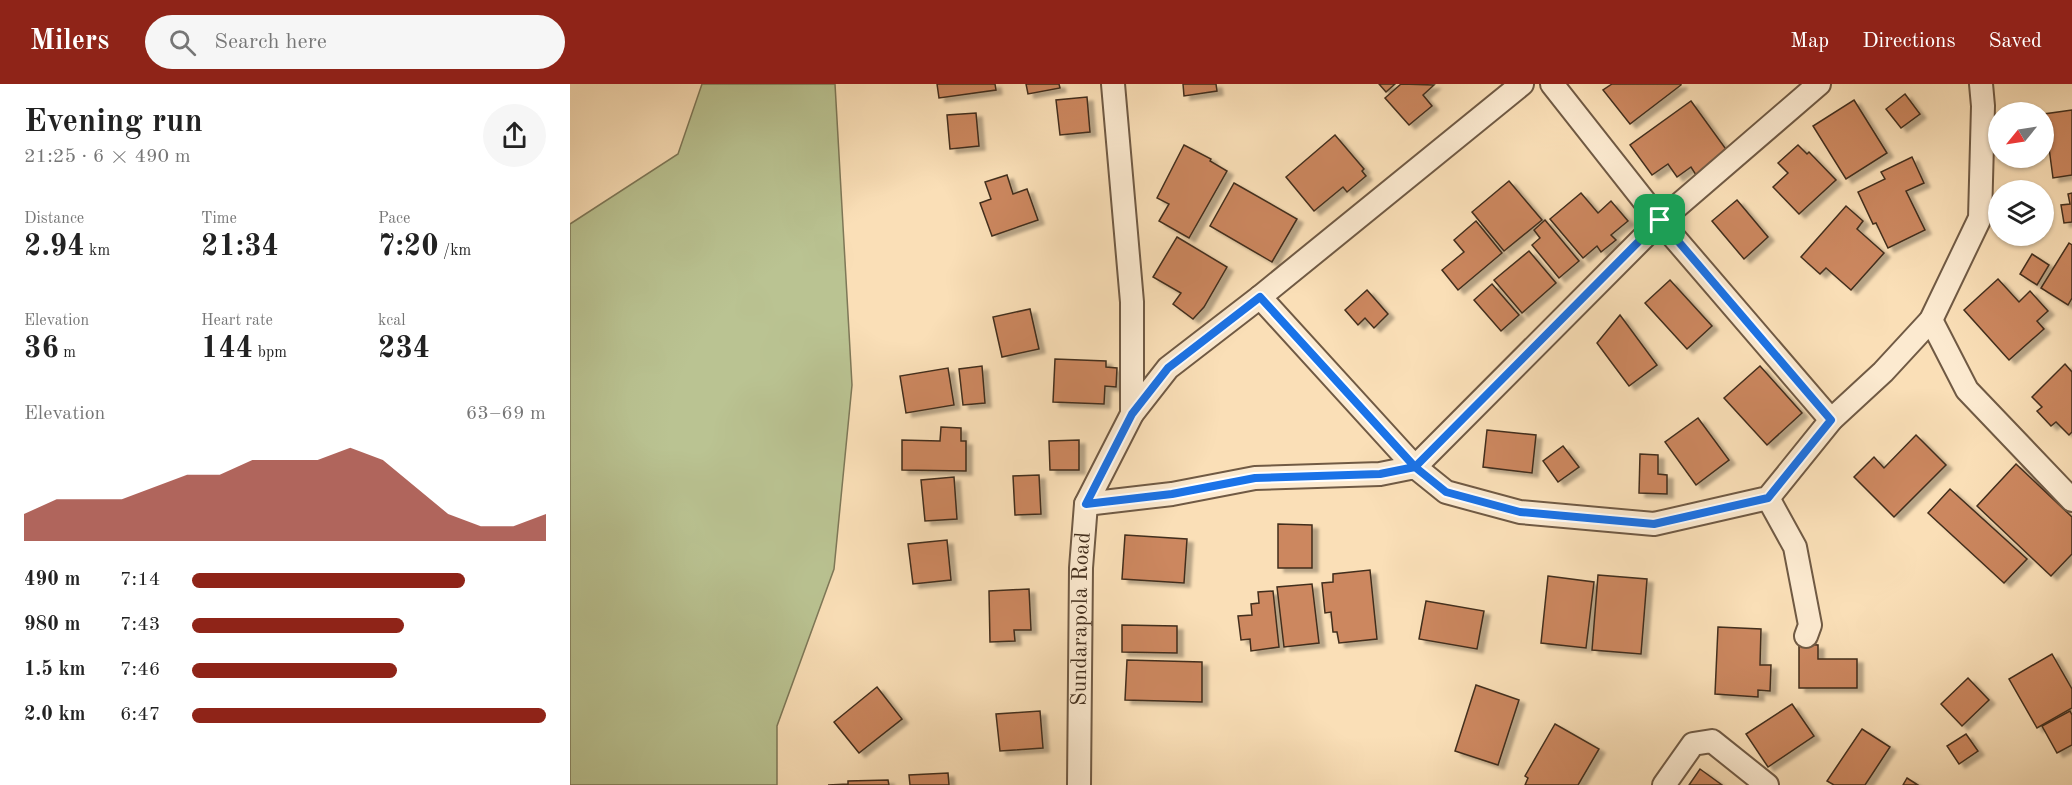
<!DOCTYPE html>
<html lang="en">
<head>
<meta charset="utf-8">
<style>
  :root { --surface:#fff; --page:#f6f6f6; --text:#222; --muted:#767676; --accent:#8f2418 }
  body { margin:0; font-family:"Old Standard TT",serif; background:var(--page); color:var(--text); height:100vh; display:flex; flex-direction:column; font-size:22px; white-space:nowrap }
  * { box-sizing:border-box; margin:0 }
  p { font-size:20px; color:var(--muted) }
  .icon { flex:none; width:33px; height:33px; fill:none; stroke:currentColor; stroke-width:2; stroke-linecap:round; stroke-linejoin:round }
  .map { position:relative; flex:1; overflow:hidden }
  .drawer { display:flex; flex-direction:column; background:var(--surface); width:570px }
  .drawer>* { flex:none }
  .needle { width:39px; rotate:240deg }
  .buttons { position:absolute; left:1418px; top:18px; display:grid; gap:12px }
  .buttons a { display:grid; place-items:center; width:66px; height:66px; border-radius:50%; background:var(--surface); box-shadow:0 2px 4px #0004; font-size:30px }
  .pin { position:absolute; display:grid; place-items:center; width:51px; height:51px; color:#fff; margin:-26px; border-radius:12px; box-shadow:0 3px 9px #0006 }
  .round { display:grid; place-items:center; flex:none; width:63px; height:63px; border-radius:32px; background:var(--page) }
  .overview { display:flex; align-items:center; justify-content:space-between; height:102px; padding:0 24px }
  h1 { font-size:33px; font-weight:800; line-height:45px }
  .metrics { display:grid; grid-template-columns:repeat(3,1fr); gap:9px; height:102px; padding:6px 24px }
  .metrics div { display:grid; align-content:center }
  .metrics b { font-size:30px; font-weight:800 }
  .metrics small { font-size:16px; font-weight:400 }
  .metrics p { font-size:16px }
  .chart { height:168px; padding:12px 24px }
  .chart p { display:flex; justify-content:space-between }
  .chart svg { width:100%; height:108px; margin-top:6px; fill:var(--accent); opacity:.7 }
  ul { padding:0 24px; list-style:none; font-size:20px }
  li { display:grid; grid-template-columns:96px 72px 1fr; align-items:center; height:45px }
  li i { height:15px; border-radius:8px; background:var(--accent) }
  header { display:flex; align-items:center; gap:36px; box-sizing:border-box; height:84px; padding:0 30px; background:var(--accent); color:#fff }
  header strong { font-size:28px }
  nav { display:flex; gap:33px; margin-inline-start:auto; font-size:21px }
  .search { width:420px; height:54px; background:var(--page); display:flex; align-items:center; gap:15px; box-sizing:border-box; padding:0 21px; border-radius:33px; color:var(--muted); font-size:22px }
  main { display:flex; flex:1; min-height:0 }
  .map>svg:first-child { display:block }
  .green { fill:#bac392; stroke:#7e7858; stroke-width:1.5 }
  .building { fill:#cc875f; stroke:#422e1d; stroke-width:1.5; filter:url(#shadow) }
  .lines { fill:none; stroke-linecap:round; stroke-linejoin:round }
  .street-casing { stroke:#705a44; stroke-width:26 }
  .street { stroke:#fcead0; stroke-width:22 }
  .route-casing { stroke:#fff; stroke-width:12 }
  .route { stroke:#1a73e8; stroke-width:8 }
  .labels { text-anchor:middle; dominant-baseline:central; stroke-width:4.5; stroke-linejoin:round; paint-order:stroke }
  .street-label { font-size:22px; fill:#422e1d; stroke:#fcead0 }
</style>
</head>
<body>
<header>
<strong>Milers</strong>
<div class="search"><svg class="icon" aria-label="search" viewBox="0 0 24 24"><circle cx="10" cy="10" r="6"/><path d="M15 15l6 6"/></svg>Search here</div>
<nav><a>Map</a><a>Directions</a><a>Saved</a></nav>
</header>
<main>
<section class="drawer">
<div class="overview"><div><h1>Evening run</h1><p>21:25 · 6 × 490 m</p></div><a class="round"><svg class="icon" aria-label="share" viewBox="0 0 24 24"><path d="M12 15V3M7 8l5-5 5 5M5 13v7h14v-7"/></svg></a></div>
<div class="metrics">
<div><p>Distance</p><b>2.94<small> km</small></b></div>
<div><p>Time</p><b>21:34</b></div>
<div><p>Pace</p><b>7:20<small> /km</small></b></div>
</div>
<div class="metrics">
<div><p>Elevation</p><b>36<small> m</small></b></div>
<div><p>Heart rate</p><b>144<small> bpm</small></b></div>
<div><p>kcal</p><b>234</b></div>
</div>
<div class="chart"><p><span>Elevation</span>63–69 m</p>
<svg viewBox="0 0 160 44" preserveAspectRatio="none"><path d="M0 44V33L10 27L20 27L30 27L40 22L50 17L60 17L70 11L80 11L90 11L100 6L110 11L120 22L130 33L140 38L150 38L160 33V44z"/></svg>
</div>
<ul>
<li><b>490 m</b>7:14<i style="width:77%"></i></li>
<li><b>980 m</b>7:43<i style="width:60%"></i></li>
<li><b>1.5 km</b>7:46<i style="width:58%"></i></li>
<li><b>2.0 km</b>6:47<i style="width:100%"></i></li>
</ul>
</section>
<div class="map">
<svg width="1502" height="701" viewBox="0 0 1502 701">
  <defs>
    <filter id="shadow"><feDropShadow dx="6" dy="4" stdDeviation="1.5" flood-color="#0004"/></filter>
  </defs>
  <rect width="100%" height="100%" fill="#fadfb7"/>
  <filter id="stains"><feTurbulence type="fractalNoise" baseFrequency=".00333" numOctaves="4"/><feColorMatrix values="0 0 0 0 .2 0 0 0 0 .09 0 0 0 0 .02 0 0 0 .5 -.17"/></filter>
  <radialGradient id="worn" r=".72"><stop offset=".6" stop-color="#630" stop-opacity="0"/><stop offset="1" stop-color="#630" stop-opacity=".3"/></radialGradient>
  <polygon class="green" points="132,0 265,0 282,301 264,485 207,642 207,701 0,701 0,140 108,70"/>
  <g class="building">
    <polygon points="367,0 425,0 426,6 369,14"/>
    <polygon points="456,0 489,0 490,4 458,10"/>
    <polygon points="613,0 646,0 647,7 614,12"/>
    <polygon points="809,0 825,0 816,8"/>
    <polygon points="831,0 864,1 853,11 862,22 839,41 815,14"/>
    <polygon points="1042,0 1111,0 1111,1 1060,40 1033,6"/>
    <polygon points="1335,10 1350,30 1331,44 1316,25"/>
    <polygon points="517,13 520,48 490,51 486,16"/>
    <polygon points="1284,16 1317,69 1276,95 1243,42"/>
    <polygon points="1121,17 1158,68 1126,91 1121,83 1107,93 1098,80 1082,91 1060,61"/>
    <polygon points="1502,26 1502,91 1483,94 1479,64 1473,65 1473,37 1475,37 1474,30"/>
    <polygon points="406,29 409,62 380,65 377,31"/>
    <polygon points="765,51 794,85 792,87 796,92 777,108 773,103 744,127 716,93"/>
    <polygon points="614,61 641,75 640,77 657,87 619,154 589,137 599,120 587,114"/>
    <polygon points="1228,61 1237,70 1239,68 1266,96 1229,130 1203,103 1218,89 1208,79"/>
    <polygon points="1342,73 1354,99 1336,107 1355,146 1318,164 1306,139 1303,140 1288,108 1315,95 1311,88"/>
    <polygon points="437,91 443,110 457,105 468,136 422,152 410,119 421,115 415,98"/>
    <polygon points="939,97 972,136 934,167 902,128"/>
    <polygon points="664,99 727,135 702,178 640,142"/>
    <polygon points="1011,109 1028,129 1041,117 1058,137 1041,151 1046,156 1031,168 1027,162 1013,174 980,135"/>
    <polygon points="1502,109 1502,138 1494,139 1491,121 1500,120 1498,110"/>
    <polygon points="1167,116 1198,153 1174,175 1142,137"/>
    <polygon points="1276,122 1293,137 1287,145 1314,169 1281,206 1256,184 1250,190 1231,173"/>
    <polygon points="975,136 1009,177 989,194 962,161 970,154 964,146"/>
    <polygon points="906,137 932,169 888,206 872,186 894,168 884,156"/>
    <polygon points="607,153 657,183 634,223 623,235 603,220 611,209 583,193"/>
    <polygon points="1499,159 1502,161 1502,214 1498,221 1471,204"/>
    <polygon points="959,167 986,199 952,229 924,196"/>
    <polygon points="1462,170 1479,181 1467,201 1450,190"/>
    <polygon points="1428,195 1449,218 1460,207 1478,227 1467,237 1474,245 1439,276 1394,226"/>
    <polygon points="1100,196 1142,242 1117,265 1075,219"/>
    <polygon points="922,200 949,231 931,247 904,216"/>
    <polygon points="797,206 818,230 804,244 795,234 788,241 775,226"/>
    <polygon points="460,225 469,265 432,273 423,233"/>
    <polygon points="1050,231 1087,281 1059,302 1027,259"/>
    <polygon points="485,275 536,277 536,283 547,284 546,303 535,302 534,320 483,318"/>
    <polygon points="1495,280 1502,288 1502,348 1499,351 1486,338 1481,342 1467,327 1472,323 1462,313"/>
    <polygon points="412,282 415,319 393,321 389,285"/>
    <polygon points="1190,282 1232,329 1197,361 1154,314"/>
    <polygon points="378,284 384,321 336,329 330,292"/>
    <polygon points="1128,334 1159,376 1126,401 1095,358"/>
    <polygon points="371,343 391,344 391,357 396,357 396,387 332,386 332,356 370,357"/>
    <polygon points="917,346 966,351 962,389 913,383"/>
    <polygon points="1346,351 1376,381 1324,433 1284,393 1304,373 1314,384"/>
    <polygon points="509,356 509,386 480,386 479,357"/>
    <polygon points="993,362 1009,383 988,398 973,377"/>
    <polygon points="1070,370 1088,371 1088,390 1097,391 1097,410 1069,409"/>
    <polygon points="1446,380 1502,433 1502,470 1481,492 1407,422"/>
    <polygon points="469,391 471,430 445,431 443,392"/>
    <polygon points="384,393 387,435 355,437 351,396"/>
    <polygon points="1380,405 1457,475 1434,499 1358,429"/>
    <polygon points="708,440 742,441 742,484 708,484"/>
    <polygon points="555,451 617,455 614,499 552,495"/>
    <polygon points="377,456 381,496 343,500 338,460"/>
    <polygon points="800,486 807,555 769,559 767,548 763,548 761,528 755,529 752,499 763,498 763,490"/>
    <polygon points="1028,491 1077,495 1071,570 1022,566"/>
    <polygon points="978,492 1024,498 1016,564 971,559"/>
    <polygon points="742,500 749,559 714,563 707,503"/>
    <polygon points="459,505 461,546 444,546 445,557 420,558 419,507"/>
    <polygon points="703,507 709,563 681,567 680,555 671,556 668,532 682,531 681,520 689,519 688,508"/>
    <polygon points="856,517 914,527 907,565 849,555"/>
    <polygon points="552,541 607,542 607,569 552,568"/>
    <polygon points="1148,543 1191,545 1190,581 1201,581 1200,607 1188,606 1188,613 1145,610"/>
    <polygon points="1229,560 1248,561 1248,575 1287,575 1287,604 1229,604"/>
    <polygon points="1482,570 1502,605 1502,624 1467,644 1439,595"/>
    <polygon points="557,576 632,578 632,618 555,616"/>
    <polygon points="1398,594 1419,616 1392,642 1371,620"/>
    <polygon points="906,601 949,616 928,681 885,667"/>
    <polygon points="307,603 332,635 289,669 264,638"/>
    <polygon points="1222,620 1244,652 1198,683 1176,650"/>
    <polygon points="470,627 473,664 430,667 426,630"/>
    <polygon points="1500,627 1502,631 1502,661 1487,669 1472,642"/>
    <polygon points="985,640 1029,665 1008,701 955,701 958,694 955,692"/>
    <polygon points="1292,645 1320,663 1295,701 1264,701 1257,697"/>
    <polygon points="1396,650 1408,667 1389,680 1377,662"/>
    <polygon points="1130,685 1152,701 1119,701"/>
    <polygon points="378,689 379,701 340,701 339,691"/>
    <polygon points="1337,694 1348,701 1333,701"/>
    <polygon points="318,696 319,701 258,701 278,700 278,697"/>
  </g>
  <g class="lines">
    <g class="street-casing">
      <g id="street">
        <polyline points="543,0 562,218 562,330"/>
        <polyline points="982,0 1090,137 1261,336"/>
        <polyline points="690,213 845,383 1090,137 1249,0"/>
        <polyline points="1361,236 1397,306 1502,416"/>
        <polyline points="1198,414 1225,463 1240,541 1236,552"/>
        <polyline points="516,420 602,410 685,394 810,390 845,383 876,408 950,428 1084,440 1198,414 1261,336 1313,288 1361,236 1410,134 1413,22 1411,0"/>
        <path id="s1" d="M509,701L511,484L516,420L562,330L598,284L690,213L952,0"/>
        <polyline points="1094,701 1123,660 1142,657 1197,701"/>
      </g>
    </g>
    <use href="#street" class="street"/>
  </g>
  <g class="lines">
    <g class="route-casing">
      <polyline id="route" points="1090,136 845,383 690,213 598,284 562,330 516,420 602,410 685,394 810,390 845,383 876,408 950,428 1084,440 1198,414 1261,336 1090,136"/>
    </g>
    <use href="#route" class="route"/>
  </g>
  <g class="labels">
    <g class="street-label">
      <text stroke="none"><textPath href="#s1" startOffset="166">Sundarapola Road</textPath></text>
    </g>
  </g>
  <rect width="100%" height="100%" filter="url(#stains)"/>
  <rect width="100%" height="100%" fill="url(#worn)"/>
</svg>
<div class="buttons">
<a><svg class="needle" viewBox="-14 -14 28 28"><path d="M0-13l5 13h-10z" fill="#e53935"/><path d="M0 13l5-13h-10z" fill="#767676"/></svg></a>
<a><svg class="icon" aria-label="layers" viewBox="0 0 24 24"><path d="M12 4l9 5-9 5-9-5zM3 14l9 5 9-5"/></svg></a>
</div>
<div class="pin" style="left:1090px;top:136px;background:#1e9e55"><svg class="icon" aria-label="arrive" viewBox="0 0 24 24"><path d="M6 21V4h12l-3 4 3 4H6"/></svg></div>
</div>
</main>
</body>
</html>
